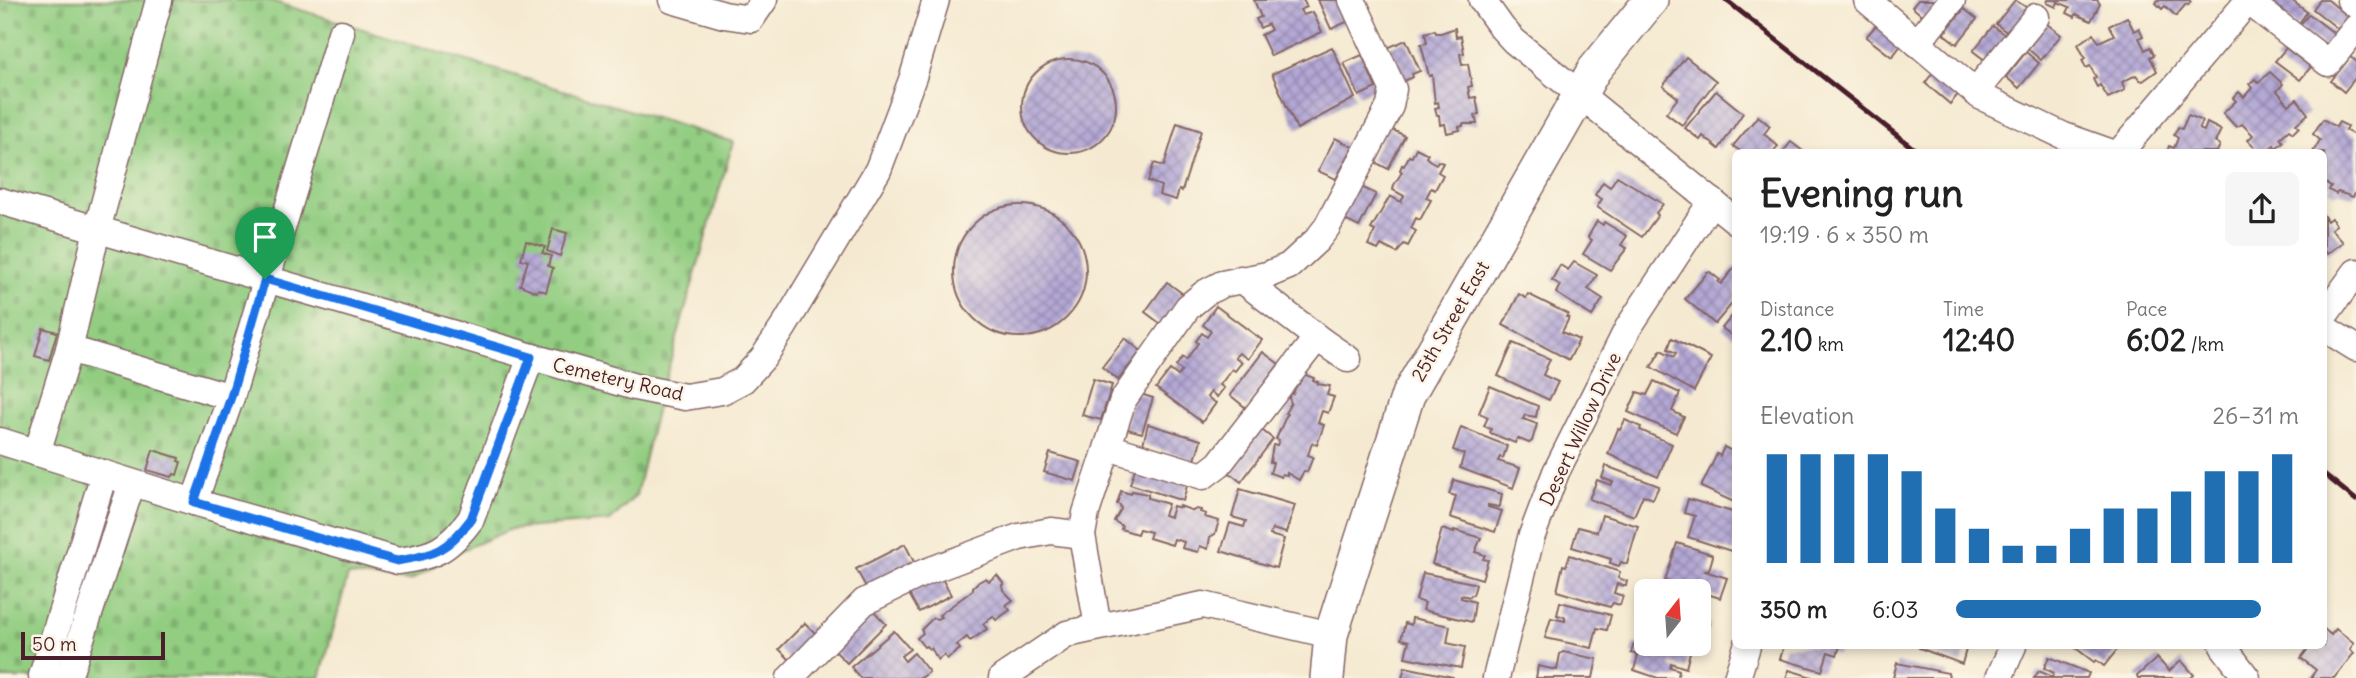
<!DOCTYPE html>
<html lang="en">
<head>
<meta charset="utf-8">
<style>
  :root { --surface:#fff; --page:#f6f6f6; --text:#222; --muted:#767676; --accent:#1f6fb2 }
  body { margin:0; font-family:Delius,sans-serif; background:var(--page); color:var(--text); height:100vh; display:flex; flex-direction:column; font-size:26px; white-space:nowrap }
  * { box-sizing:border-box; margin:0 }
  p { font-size:23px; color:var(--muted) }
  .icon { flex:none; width:38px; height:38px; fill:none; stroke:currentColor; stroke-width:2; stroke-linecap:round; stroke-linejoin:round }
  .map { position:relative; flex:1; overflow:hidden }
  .drawer { position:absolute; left:1732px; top:149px; width:595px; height:500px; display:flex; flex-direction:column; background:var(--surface); border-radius:10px; box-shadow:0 4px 10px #0003 }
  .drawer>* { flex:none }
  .needle { width:46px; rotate:17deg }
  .fabs { position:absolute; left:1634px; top:579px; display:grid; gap:14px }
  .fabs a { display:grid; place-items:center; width:77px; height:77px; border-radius:10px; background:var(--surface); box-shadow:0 4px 10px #0003; font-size:35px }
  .scale { position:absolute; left:21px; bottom:18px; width:144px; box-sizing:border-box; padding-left:7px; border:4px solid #4a1f2b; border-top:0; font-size:19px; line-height:24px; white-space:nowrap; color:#4a1f2b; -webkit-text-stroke:5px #fcf5e5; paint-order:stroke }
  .pin { position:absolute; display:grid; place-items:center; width:60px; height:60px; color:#fff; margin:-72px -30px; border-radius:50% 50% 50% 0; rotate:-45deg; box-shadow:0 0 7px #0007 }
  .pin .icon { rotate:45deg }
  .round { display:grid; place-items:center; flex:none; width:74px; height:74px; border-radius:10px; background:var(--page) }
  .summary { display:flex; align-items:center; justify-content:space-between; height:119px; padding:0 28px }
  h1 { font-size:38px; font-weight:700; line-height:52px }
  .stats { display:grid; grid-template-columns:repeat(3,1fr); gap:10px; height:119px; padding:7px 28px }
  .stats div { display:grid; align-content:center }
  .stats b { font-size:30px; font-weight:700 }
  .stats small { font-size:19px; font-weight:400 }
  .stats p { font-size:19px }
  .chart { height:196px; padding:14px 28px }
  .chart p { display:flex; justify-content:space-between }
  .chart svg { width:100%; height:126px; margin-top:7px; stroke:var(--accent); stroke-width:6 }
  ul { padding:0 28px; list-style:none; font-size:23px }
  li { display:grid; grid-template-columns:112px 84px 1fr; align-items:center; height:52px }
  li i { height:18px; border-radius:9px; background:var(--accent) }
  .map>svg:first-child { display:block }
  .cemetery { fill:url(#cemetery-stones); stroke:#6e7656; stroke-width:2 }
  .building { fill:url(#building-cross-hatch) }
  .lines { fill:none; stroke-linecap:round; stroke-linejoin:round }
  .minor-casing { stroke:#866665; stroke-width:29 }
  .major-casing { stroke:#866665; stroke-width:36 }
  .minor { stroke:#fff; stroke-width:26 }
  .major { stroke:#fff; stroke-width:33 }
  .rail { stroke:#4a1f2b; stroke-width:5 }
  .route-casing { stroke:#fff; stroke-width:14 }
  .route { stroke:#1a73e8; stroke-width:9 }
  .labels { text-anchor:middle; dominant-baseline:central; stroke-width:5; stroke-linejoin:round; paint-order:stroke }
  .street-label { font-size:19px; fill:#4a1f2b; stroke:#fcf5e5 }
</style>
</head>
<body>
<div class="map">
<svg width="2356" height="678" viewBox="0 0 2356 678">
  <defs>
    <pattern id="cemetery-stones" width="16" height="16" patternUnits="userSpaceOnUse" patternTransform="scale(1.75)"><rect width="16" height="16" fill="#92cd81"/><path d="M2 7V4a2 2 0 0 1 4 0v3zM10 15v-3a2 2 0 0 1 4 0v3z" fill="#7fb070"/></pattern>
    <pattern id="building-cross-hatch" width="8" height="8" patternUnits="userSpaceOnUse" patternTransform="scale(1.75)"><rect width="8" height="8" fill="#b3a8d5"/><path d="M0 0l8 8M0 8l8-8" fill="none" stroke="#9488ad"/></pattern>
  </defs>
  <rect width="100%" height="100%" fill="#fcf5e5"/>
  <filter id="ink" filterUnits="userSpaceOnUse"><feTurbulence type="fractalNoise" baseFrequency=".0143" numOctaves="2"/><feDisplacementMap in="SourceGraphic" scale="14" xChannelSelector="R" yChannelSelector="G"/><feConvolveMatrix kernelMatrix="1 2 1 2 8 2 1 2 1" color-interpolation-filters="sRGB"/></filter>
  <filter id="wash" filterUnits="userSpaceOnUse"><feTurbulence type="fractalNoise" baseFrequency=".00686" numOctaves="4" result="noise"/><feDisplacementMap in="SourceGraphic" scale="28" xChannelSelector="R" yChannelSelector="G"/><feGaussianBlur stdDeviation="1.57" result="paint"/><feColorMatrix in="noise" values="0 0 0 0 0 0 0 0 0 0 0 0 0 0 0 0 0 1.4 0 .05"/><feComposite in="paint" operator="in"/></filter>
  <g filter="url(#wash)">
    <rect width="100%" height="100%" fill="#f5ead1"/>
    <polygon class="cemetery" points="0,0 268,0 733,142 655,415 636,495 610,521 511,529 455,553 410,581 348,575 320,678 0,678"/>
    <g id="blocks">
      <g class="building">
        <polygon points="1254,0 1303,0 1307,7 1300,10 1303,15 1313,12 1322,32 1271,56 1261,35 1271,30 1268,24 1260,28 1256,19 1261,17"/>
        <polygon points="1318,0 1339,0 1349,21 1331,29"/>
        <polygon points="1918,0 1939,0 1925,18 1912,7"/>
        <polygon points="2015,0 2029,9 2009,34 1996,24"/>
        <polygon points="2048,0 2097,0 2100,4 2091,21 2076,14 2075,17 2067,13 2070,7 2058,2 2056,7 2047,3"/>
        <polygon points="2158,0 2189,0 2191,2 2188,5 2186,4 2176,16 2165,6 2162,9 2156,3"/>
        <polygon points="2276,0 2291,0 2307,12 2297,26 2271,6"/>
        <polygon points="2320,0 2328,0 2349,17 2338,29 2313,9"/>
        <polygon points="1964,9 1977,19 1957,44 1944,34"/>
        <polygon points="2309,14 2335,34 2324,47 2298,27"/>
        <polygon points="2127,17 2134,31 2139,28 2143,36 2139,38 2145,50 2150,47 2154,55 2150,57 2157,71 2143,81 2140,80 2136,75 2122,82 2125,90 2108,98 2100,85 2097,87 2093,79 2096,77 2090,66 2086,68 2082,60 2085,58 2078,44 2093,34 2099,42 2114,35 2109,26"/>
        <polygon points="1877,24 1902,44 1892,57 1866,37"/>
        <polygon points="2047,24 2061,35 2041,60 2028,49"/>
        <polygon points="1993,26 2006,36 1986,61 1973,51"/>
        <polygon points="1455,28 1456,37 1461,36 1464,53 1460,54 1462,65 1468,64 1472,86 1468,87 1470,98 1476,97 1479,114 1475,115 1477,124 1463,124 1463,126 1459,127 1460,130 1447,133 1445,124 1440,125 1439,115 1437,115 1435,108 1439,107 1438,102 1435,103 1432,75 1429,76 1421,44 1427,43 1425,33 1435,30 1436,33 1441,33"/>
        <polygon points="1406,40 1420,71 1412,74 1413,77 1402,82 1387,48"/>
        <polygon points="1332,47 1355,98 1297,129 1272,74"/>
        <polygon points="2286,48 2311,67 2300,80 2275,61"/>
        <polygon points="2026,52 2039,63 2019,88 2006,77"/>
        <polygon points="1362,55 1376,88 1359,96 1344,63"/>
        <polygon points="1686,57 1716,81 1682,125 1666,113 1678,98 1663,86"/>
        <polygon points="2350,57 2356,61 2356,77 2344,92 2331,81"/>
        <circle cx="1069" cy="106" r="47"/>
        <polygon points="1935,70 1961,91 1950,104 1925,83"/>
        <polygon points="2270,72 2283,84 2277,91 2289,105 2297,99 2308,114 2296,124 2299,127 2293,133 2289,130 2280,138 2283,142 2276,148 2274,145 2266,152 2259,152 2248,140 2253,135 2242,124 2236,127 2223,113 2236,101 2233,98 2239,92 2244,97 2252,88 2249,84 2255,79 2258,83"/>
        <polygon points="1716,91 1743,113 1719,149 1703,136 1700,140 1685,128"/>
        <polygon points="2188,115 2203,121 2199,129 2204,131 2207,123 2221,130 2215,142 2220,145 2217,152 2167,152 2169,146 2174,148 2178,138 2174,135 2178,127 2182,129"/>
        <polygon points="1758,116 1770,126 1764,134 1778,146 1773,152 1742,152 1733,146"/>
        <polygon points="2323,119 2336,127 2339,122 2347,126 2345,130 2356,136 2356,191 2353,197 2338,192 2336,194 2329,190 2331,186 2324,182 2324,152 2313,152 2320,140 2313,134"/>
        <polygon points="1177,123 1201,131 1182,191 1179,190 1176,200 1159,195 1161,186 1148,181 1154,163 1164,166"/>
        <polygon points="1387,127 1405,136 1388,169 1371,160"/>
        <polygon points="1335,138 1353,147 1336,179 1318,171"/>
        <polygon points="1791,142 1804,152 1783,152"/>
        <polygon points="1416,148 1428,154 1426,157 1429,160 1436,164 1438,161 1443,163 1438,172 1443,175 1435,190 1431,188 1426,198 1431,200 1420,220 1416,218 1411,228 1416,231 1408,246 1404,244 1397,253 1381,245 1378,250 1368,245 1375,231 1371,229 1390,196 1401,202 1404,196 1393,190 1394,185 1402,172 1400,170 1402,165 1404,166 1409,156 1412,157"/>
        <polygon points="1617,176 1663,204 1656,213 1658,215 1642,237 1597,207 1602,199 1595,195 1603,182 1610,187"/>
        <polygon points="1357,185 1376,194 1359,227 1341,218"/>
        <circle cx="1020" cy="271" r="66"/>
        <polygon points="2324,216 2327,221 2331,218 2336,225 2331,229 2343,242 2327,254 2324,251"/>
        <polygon points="1597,221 1603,225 1604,222 1627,236 1621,245 1627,248 1610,270 1583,254 1592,240 1588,237"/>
        <polygon points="553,229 567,233 560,256 547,251"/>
        <polygon points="526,241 545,247 542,253 551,256 548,266 553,268 546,292 538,289 537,292 520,285 528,261 521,259"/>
        <polygon points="1574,262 1597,275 1588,289 1603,299 1592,316 1556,293 1560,285 1552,280 1560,265 1568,270"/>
        <polygon points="1736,266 1736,299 1715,324 1685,299 1707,273 1710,272 1720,280 1718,282 1721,284"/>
        <polygon points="1167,282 1183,294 1161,324 1145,312"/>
        <polygon points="1519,294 1526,298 1528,294 1568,314 1566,317 1569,318 1562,332 1579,340 1569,360 1503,325"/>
        <polygon points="1216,306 1262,340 1248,359 1239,353 1235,357 1242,362 1235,371 1232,369 1220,385 1224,388 1217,397 1211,392 1207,397 1216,403 1202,422 1156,388 1170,370 1178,376 1182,371 1176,366 1183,357 1186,360 1198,343 1196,341 1202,333 1207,337 1211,331 1203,325"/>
        <polygon points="1736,311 1736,332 1733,336 1722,328"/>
        <polygon points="43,328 57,332 49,360 35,356"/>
        <polygon points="1125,338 1141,351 1118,380 1102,367"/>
        <polygon points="1672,338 1711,358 1694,391 1651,367 1661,350 1674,357 1676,353 1668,349"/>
        <polygon points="1513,343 1550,359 1543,375 1558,382 1549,400 1498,376"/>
        <polygon points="1263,352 1279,364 1246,408 1230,395"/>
        <polygon points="1303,374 1314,378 1313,380 1318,382 1317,384 1330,386 1327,395 1334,397 1328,413 1322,411 1318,423 1324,425 1317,445 1312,443 1308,455 1313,457 1307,472 1304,471 1299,480 1287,473 1287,475 1282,474 1281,477 1270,473 1273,463 1270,462 1273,445 1277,445 1279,440 1276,439 1287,414 1285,413 1291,403 1289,398 1291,393 1293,394 1297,383 1299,384"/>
        <polygon points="1093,379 1112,385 1101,420 1082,415"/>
        <polygon points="1654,381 1680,393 1672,411 1684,417 1676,433 1628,412 1637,392 1647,395"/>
        <polygon points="1490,386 1538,406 1536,417 1525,415 1523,419 1537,424 1532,441 1529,443 1517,438 1515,443 1490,433 1491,429 1484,426 1488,417 1479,413"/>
        <polygon points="1134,392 1153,398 1142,433 1124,428"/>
        <polygon points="1625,420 1641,427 1640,430 1672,444 1658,477 1608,454 1618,429 1620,430"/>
        <polygon points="1148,424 1201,440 1195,460 1143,444"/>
        <polygon points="1258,427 1273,439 1241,482 1225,469"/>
        <polygon points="1461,427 1507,446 1503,458 1500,457 1498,461 1520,468 1513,488 1460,468 1464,454 1453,450"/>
        <polygon points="1724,447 1736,453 1736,503 1701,487 1717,454 1720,456"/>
        <polygon points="153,450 179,458 178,461 181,462 177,475 174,474 172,477 147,470"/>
        <polygon points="1050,453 1081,462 1075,481 1044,472"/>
        <polygon points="1136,466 1188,482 1183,501 1130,484"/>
        <polygon points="1606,466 1659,486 1653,499 1643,495 1634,516 1589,499 1597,480 1611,485 1613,482 1602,478"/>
        <polygon points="1454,480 1502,494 1500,506 1498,507 1488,505 1488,507 1502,511 1495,532 1450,517 1456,496 1449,494"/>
        <polygon points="1240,489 1295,505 1286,533 1272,529 1270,535 1284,539 1276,568 1221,551 1230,523 1244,527 1246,521 1232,517"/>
        <polygon points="1121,491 1131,494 1132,491 1142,493 1148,494 1148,498 1168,504 1164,515 1170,517 1173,506 1180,508 1180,506 1193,511 1196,509 1201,510 1200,512 1206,514 1205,517 1219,521 1215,534 1210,537 1208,549 1200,546 1198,552 1182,548 1184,542 1174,539 1172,545 1149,538 1151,532 1139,529 1137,534 1121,529 1122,526 1114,521 1121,509 1120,505 1117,504"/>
        <polygon points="1688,499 1736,513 1734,552 1688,537 1695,516 1684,513"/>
        <polygon points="1602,515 1638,526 1627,564 1621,562 1619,566 1610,563 1611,559 1572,547 1578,527 1597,532"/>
        <polygon points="1442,529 1454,533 1454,530 1481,538 1475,552 1485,555 1483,559 1488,560 1482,579 1432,564"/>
        <polygon points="1677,543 1711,554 1713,556 1709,570 1705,571 1727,578 1720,598 1665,581"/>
        <polygon points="905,544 914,562 866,587 856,569"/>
        <polygon points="1570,555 1620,572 1618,578 1627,581 1626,586 1617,584 1614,593 1623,596 1620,605 1613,603 1610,607 1557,591 1563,565 1566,566"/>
        <polygon points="1423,573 1473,583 1476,585 1473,595 1471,595 1470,597 1461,595 1461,598 1475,602 1472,622 1423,610 1425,603 1416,600"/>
        <polygon points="940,575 951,595 919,612 908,592"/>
        <polygon points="997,575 1004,584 1002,585 1003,590 1013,600 1006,605 1010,610 996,620 993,616 983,624 987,629 970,641 967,637 957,645 960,649 947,659 944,655 938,660 931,648 929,649 926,646 924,647 917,638 923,633 921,630 933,618 937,619 941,617 939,615 973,590 973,587 977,583 986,578 989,581"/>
        <polygon points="1560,602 1611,615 1607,630 1597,628 1592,648 1545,638 1551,618 1565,621 1565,617 1557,615"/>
        <polygon points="872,609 886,624 847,663 833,649"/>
        <polygon points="1699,614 1706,616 1704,622 1710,624 1703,644 1699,643"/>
        <polygon points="1412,618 1450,626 1447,643 1465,647 1461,668 1405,657 1409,641 1401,639 1405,623 1411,625"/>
        <polygon points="805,623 819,637 793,663 779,649"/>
        <polygon points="2324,629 2331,635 2336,629 2354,643 2350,649 2354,653 2334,678 2310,678 2316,670 2301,658 2310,646 2324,646"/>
        <polygon points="894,631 910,649 901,656 905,661 914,653 929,672 921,678 860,678 851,667"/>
        <polygon points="1645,634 1647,635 1647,644 1677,644 1691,648 1686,668 1671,663 1670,667 1679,670 1678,678 1658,678 1634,670 1638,655 1631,653 1634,644 1641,646"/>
        <polygon points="1784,646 1840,646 1837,655 1828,652 1822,671 1780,659"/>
        <polygon points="1920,646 1967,646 1962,664 1919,648"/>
        <polygon points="2073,646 2120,646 2104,666 2096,660 2094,662"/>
        <polygon points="1563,652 1597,659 1593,678 1536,678 1538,666 1557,670 1560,654"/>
        <polygon points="2049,657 2089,673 2087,678 2034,678 2039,671 2052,677 2054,673 2044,668"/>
        <polygon points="2157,658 2169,671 2181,660 2194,675 2191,678 2138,678 2137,676"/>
        <polygon points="1897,663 1948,673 1949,678 1893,678"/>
        <polygon points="1405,667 1453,677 1453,678 1402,678"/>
        <polygon points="1789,670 1812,677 1812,678 1786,678"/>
      </g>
    </g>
  </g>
  <g filter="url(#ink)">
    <use href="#blocks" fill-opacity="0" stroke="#866665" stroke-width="2"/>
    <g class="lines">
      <g class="minor-casing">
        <g id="minor">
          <polyline points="672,0 724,15 751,19 764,0"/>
          <polyline points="1482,0 1502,28 1514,41 1736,221"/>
          <polyline points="1867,0 1980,96 2064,136 2109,152"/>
          <polyline points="2350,0 2356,5"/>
          <polyline points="2248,1 2328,63 2356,28"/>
          <polyline points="1917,43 1952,0"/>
          <polyline points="1975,92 2036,17"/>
          <polyline points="2120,152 2249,0"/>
          <polyline points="0,201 635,387 685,397 722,391 743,380 763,358 783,328 878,170 913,77 936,0"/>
          <polyline points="1241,279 1323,342"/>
          <polyline points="2324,316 2356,272"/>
          <polyline points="2324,328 2356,348"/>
          <polyline points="69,349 231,397"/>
          <path d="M0,441L194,502L398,561C435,556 448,550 471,519L531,357"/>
          <polyline points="1108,447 1203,476 1219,464 1312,344 1315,341 1323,342 1348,359"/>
          <polyline points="37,453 69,349 97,230 159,0"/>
          <polyline points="194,502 231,397 341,33"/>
          <polyline points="1098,627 1082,535 1086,513 1123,400 1188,307 1205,293 1222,284 1267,275 1289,266 1317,240 1327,227 1390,106 1393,89 1352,0"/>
          <polyline points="2223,646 2247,678"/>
          <polyline points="49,678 42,676 104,474"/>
          <polyline points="68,678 132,483"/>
          <polyline points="790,678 864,602 923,573 1019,537 1051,531 1082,535"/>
          <polyline points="1002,678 1067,634 1203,605 1331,635"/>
          <polyline points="1496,678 1531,538 1556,472 1628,328 1712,201"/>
          <polyline points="1737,678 1747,646"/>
          <polyline points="1999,678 2013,646"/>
        </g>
      </g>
      <g class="major-casing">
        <polyline id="major" points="1327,678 1331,635 1408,395 1594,70 1651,0"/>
      </g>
      <use href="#minor" class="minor"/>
      <use href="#major" class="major"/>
      <g class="rail">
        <polyline points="1726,0 1918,152"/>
        <polyline points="2324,474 2356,500"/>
      </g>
    </g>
  </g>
  <g class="lines" filter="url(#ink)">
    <g class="route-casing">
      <path id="route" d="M265,279L531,357L471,519C448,550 435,555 397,561L194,502L231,397Z"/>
    </g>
    <use href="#route" class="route"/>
  </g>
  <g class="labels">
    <g class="street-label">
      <text transform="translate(1450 321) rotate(-60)">25th Street East</text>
      <text transform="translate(618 379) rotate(13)">Cemetery Road</text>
      <text transform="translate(1580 429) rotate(-65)">Desert Willow Drive</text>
    </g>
  </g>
</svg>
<div class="fabs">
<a><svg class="needle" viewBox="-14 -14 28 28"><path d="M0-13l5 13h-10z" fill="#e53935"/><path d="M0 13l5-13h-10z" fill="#767676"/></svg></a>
</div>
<div class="scale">50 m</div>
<div class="pin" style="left:265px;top:279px;background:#1e9e55"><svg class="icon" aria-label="arrive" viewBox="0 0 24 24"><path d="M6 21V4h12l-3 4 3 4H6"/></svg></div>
<section class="drawer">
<div class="summary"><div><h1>Evening run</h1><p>19:19 · 6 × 350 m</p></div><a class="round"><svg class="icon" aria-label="share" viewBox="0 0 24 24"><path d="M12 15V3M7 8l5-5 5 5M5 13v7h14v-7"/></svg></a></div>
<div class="stats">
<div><p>Distance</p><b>2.10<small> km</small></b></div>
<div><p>Time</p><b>12:40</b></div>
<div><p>Pace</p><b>6:02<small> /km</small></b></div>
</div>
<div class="chart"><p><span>Elevation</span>26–31 m</p>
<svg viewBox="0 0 160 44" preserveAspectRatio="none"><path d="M5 44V6M15 44V6M25 44V6M35 44V6M45 44V12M55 44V25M65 44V32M75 44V38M85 44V38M95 44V32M105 44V25M115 44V25M125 44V19M135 44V12M145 44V12M155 44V6"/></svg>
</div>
<ul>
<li><b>350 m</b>6:03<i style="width:89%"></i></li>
</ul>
</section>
</div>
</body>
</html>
